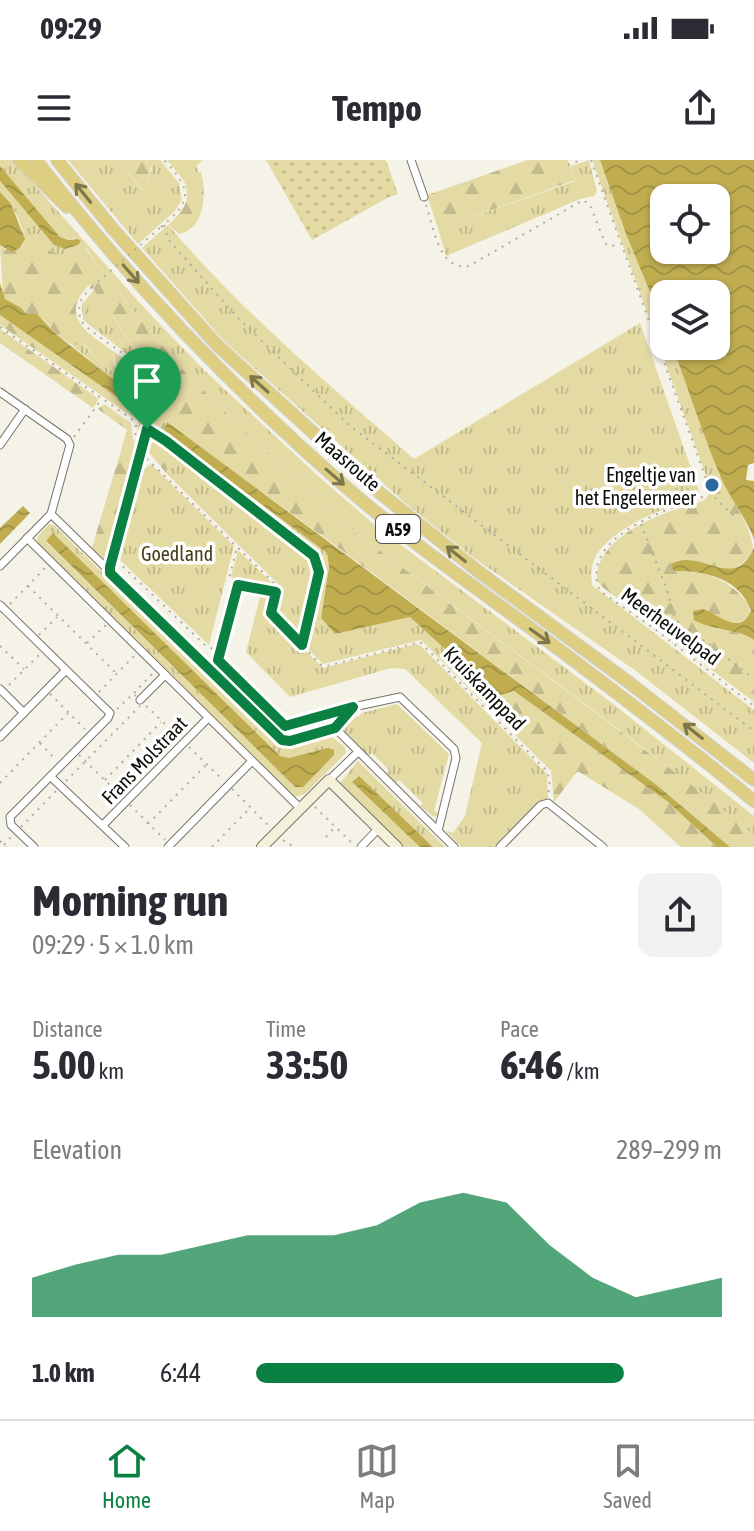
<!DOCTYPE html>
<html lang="en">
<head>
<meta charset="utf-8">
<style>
  :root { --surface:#fff; --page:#f2f2f3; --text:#2b2b33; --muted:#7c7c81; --line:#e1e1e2; --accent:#0b8043 }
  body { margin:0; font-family:"Asap Condensed",sans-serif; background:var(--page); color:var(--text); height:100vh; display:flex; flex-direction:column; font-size:30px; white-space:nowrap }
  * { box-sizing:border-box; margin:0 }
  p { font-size:26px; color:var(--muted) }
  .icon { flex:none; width:44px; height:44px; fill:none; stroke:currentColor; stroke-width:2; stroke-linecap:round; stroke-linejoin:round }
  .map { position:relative; height:687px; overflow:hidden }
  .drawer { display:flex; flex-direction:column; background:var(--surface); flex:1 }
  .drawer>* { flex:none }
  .buttons { position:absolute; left:650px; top:24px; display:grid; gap:16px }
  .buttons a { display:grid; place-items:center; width:80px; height:80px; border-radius:16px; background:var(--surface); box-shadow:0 2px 6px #0004; font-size:40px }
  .pin { position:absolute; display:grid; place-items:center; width:68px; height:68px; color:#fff; margin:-82px -34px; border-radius:50% 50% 50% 0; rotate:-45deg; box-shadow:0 0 8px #0007 }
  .pin .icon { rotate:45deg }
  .round { display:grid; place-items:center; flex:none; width:84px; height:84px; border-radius:16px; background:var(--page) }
  .overview { display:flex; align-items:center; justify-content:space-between; height:136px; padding:0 32px }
  h1 { font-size:44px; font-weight:700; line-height:60px }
  .figures { display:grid; grid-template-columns:repeat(3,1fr); gap:12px; height:136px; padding:8px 32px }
  .figures div { display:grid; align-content:center }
  .figures b { font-size:40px; font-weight:700 }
  .figures small { font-size:22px; font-weight:400 }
  .figures p { font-size:22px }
  .chart { height:224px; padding:16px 32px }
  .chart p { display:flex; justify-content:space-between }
  .chart svg { width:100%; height:144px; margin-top:8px; fill:var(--accent); opacity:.7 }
  ul { padding:0 32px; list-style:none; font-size:26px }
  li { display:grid; grid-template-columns:128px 96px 1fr; align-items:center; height:60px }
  li i { height:20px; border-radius:10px; background:var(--accent) }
  .status { display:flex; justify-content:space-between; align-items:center; height:56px; padding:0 40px; background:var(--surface); direction:ltr }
  .status svg { height:22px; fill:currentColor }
  header { display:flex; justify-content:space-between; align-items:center; height:104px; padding:0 32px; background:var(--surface); font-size:36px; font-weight:700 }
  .dock { display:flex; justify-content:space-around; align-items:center; height:112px; border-top:2px solid var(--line); background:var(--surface); font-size:22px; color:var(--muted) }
  .dock a { display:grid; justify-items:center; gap:4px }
  .dock .current { color:var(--accent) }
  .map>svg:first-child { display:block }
  .grass { fill:url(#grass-tufts); fill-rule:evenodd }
  .forest { fill:url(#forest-firs) }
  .park { fill:url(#park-dots) }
  .water { fill:url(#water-waves); fill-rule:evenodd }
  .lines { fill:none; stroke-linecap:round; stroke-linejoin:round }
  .lane-casing { stroke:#75736a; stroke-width:6 }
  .street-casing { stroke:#75736a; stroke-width:9 }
  .secondary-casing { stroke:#75736a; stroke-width:12 }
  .highway-casing { stroke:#d3d3d3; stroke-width:14 }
  .path { stroke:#afaea5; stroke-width:2; stroke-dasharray:2 6; stroke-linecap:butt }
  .lane { stroke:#fff; stroke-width:4 }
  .street { stroke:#fff; stroke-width:7 }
  .secondary { stroke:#f5f0da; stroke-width:10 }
  .highway { stroke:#ddce82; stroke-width:12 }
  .path-bridge { stroke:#afaea5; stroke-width:2; stroke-dasharray:2 6; stroke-linecap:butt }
  .oneway { stroke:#7f774c }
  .route-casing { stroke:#fff; stroke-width:16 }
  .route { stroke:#0b8043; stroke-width:10 }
  .poi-dot { fill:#2c69a0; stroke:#fff; stroke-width:3 }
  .labels { text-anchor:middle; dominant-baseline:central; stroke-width:7; stroke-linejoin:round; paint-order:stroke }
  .shield { fill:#fff; stroke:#565653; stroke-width:2 }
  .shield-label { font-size:18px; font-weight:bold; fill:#0d0d09 }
  .street-label { font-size:20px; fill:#0d0d09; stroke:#fff }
  .poi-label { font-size:20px; fill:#0d0d09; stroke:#fff; text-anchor:end }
  .park-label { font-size:20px; fill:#463e16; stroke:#fff }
</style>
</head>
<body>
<div class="status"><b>09:29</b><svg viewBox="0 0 49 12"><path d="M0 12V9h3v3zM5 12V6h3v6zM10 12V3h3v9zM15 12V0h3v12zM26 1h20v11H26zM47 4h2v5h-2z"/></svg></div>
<header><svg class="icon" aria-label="menu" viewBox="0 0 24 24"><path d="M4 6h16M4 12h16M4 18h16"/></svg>Tempo<svg class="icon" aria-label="share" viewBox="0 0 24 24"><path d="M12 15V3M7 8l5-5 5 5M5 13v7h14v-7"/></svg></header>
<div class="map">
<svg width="754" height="687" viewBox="0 0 754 687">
  <defs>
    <pattern id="grass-tufts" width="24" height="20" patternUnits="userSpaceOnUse" patternTransform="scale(2)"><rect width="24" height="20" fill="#e4daa4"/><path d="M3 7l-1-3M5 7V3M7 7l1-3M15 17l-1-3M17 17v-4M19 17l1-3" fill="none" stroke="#c2ba8c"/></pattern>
    <pattern id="forest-firs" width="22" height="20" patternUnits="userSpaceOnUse" patternTransform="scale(2)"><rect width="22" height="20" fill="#e4daa4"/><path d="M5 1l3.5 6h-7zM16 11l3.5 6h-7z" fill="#c2ba8c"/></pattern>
    <pattern id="park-dots" width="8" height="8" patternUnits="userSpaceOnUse" patternTransform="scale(2)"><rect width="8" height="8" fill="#e4daa4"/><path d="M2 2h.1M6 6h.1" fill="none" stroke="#c2ba8c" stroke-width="1.8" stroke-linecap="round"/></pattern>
    <pattern id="water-waves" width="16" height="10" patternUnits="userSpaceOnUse" patternTransform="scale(2)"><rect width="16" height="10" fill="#bfad50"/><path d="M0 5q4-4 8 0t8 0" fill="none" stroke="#a39444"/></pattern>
  </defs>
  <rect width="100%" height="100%" fill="#f5f3e8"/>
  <g class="grass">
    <path d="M0,0H12L148,152L205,211L318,316L377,367L608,540L754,656V675L650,593L343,363L236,263L181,208L103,114L86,88C59,98 52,97 33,75L23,85C27,67 12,45 0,32V21L54,85L65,89L78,85L75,78L68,80L60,77L0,6Z"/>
    <polygon points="68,0 117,0 143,31 152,8 145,0 160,0 179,23 182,39 175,51 138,84"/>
    <polygon points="167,0 203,0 197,5 198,12 184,21"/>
    <polygon points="589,0 597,31 594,36 580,39 446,96 438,69 575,21 571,6"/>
    <polygon points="592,0 600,0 626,74 664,166 664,186 672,186 720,315 708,321"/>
    <path d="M168,65C241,151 329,225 414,299L640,163L700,334L694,339C665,346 599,373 592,406C590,412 592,419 592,425L754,550V603L636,511L474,398L405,343L223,180L142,88Z"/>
    <polygon points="94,130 142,200 140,204 83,160 82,144"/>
    <polygon points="81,182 103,205 118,216 113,191 145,214 152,226 148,250 72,185"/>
    <polygon points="176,282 327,393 329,407 321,458 335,474 410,457 441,484 514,531 506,537 502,548 556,601 551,611 421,480 323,504 273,454 278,424 166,313"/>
    <polygon points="151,304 234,386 209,485 119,399 142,310"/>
    <path d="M49,364L54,365L279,586L289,587L331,576L345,587L346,593L305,634L294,637L36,384L38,376ZM54,374L280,596L289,598L334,594L303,626L295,627L46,382Z"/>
    <polygon points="238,390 274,425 274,431 231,417"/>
    <polygon points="253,428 273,434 271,456 323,508 416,484 421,486 547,614 548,641 535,647 495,687 461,687 445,670 453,673 465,656 482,583 405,509 391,508 290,537 246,492 261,433 253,431"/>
    <polygon points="397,544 449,594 434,651 439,654 434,657 420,646 423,643 399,620 395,624 386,615 389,610 372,593 368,596 343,569 354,554 358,557 362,553"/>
    <polygon points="324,558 327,568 288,579 284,576 288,569 300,565 302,570 309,568 309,563 314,561 316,566 323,564"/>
    <polygon points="358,601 445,687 433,687 358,616 353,622 420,687 404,687 340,623"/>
  </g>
  <g class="forest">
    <polygon points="117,0 145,0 151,7 144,31"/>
    <polygon points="528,0 568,0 575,20 438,69 427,35"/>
    <path d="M198,12H201C207,33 205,69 179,74L168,65C183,51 192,42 184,21Z"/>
    <path d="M33,75C52,97 60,98 85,88L103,114L181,208L236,263L343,363L709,638L754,675V687H730L658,626L336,386L262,332L164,272L176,282L166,313L147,290L159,233C158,219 150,212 140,204L142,199L94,130L89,125C58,157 88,173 113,191L114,204L119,216L103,205L84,184L72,185L57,175L44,160L33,154H26L3,137L0,85L5,89L20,88Z"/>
    <polygon points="0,155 121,240 127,247 136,239 148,250 141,280 137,276 138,261 0,165"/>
    <polygon points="0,169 99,239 93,248 0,183"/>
    <polygon points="104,244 131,263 133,280 139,288 107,406 91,391 127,270 98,249"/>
    <path d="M720,315C730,338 754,369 753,392C734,416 724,411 697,401L674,411C707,411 730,419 750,446L749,457L737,464L714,468L734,471L754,480V542L601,426L597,420C595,383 646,359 677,349C687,346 697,344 706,339L710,331L708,321Z"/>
    <polygon points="514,531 668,642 717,687 681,687 639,649 579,612 577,612 554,642 551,611 556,601 502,548 506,537"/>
  </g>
  <polygon class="park" points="266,0 386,0 398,34 389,37 312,80"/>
  <g class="water">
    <path d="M600,0H754V303L748,305L746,320L754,321V380C750,364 730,338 722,320C703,276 689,230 672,186H716V134H664V166L626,74ZM664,38H716V90H664Z"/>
    <polygon points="0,6 60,77 68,80 78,79 81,81 78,85 65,89 54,85 0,21"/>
    <polygon points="0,32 11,44 25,79 20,88 12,92 0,85"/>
    <polygon points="0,123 5,139 21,148 26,154 37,154 57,175 133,235 136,239 127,247 121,240 0,155"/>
    <polygon points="167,262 658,626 730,687 717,687 668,642 514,531 497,536 410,457 335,474 321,458 329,407 327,393 164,272"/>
    <polygon points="23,346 30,353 0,384 0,368"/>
    <polygon points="53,373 280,596 289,598 328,588 334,590 334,595 303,627 295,627 46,381"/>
    <path d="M754,388V480C736,468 713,471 694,460L693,451L703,449C720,455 741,477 751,450C739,418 705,411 674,411L671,404C702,387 733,434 754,388Z"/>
    <polygon points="359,616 433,687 420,687 352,622"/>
  </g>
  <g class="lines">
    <g class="lane-casing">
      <g id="lane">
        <polyline points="238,425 218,500 285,566"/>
        <polyline points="278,574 285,566 351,547"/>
      </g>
    </g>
    <g class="street-casing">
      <g id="street">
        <polyline points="411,0 424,37"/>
        <polyline points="0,232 67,279 70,285 51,354 0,406"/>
        <polyline points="0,285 25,249"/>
        <polyline points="51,354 282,580 290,581 335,568 454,687"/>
        <polyline points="27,378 300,648"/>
        <polyline points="0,445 110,553 108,558 10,657 11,665 34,687"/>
        <polyline points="0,529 24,553"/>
        <polyline points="140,540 165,515"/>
        <polyline points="335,568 353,547 400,537 454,589 456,598 438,671"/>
        <polyline points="0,577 66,510"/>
        <polyline points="51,617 125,687"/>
        <polyline points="329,620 358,592"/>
        <polyline points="103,665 208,558"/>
        <polyline points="168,687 252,601"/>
        <polyline points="361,687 378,669"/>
        <polyline points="500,687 541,645 548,643 603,687"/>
      </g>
    </g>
    <g class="secondary-casing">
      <polyline id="secondary" points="262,687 329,620 397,687"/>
    </g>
    <g class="highway-casing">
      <g id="highway">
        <polyline points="19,0 67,47"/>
        <path d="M36,0C132,124 242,238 361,340C429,397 503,446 573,500C634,546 695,592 754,641"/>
        <polyline points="57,0 112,68 217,185 375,329 479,412 631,524 754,620"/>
      </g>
    </g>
    <g class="path">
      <path d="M591,0L709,327L705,336C668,349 577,377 600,431L656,470L754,546"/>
      <polyline points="568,5 581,0"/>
      <path d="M426,45C434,67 438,111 469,106L583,40L590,45L605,83L608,86L620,85"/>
      <polyline points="164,65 168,79 239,159 350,266 754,571"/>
      <path d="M161,67C193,41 192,30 164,0"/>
      <path d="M92,127C81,137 76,146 81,161C100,183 151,203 155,232L111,400"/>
      <polyline points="0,167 133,260 136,266 135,280 140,290"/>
      <polyline points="148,270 166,281 314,396 319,412 302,485"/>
      <polyline points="74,277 101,240"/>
      <polyline points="141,293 276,425 271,453 321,505 327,506 420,482 545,609 550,619 548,636"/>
      <polyline points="709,332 736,358"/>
      <polyline points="641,364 667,430 674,457 683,468 708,483 754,519"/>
      <polyline points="117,401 206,486 213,489"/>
      <polyline points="115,408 141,309 146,299"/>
      <polyline points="234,420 229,419 237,387"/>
      <polyline points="243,425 276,432"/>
      <polyline points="28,426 117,514"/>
      <polyline points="10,444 47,406"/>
      <polyline points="39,475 57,457"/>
      <polyline points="87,483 106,465"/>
      <polyline points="0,486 24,509"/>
      <polyline points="9,525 41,493"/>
      <polyline points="99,532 136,494"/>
      <polyline points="134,533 152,514"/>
      <polyline points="50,534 85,569"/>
      <polyline points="146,546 179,577"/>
      <polyline points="117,549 133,534 136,536"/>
      <polyline points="40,583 55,599"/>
      <polyline points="189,587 222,619"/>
      <polyline points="79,595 120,635"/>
      <polyline points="105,620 161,562"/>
      <polyline points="66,621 140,546"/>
      <polyline points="0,623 68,553"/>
      <polyline points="232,629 270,667"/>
      <polyline points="130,645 165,680"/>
      <polyline points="315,647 353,684"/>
      <polyline points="148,664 206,605"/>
      <polyline points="21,667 56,631"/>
      <polyline points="326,677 334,668"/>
      <polyline points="283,680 294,687"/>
      <polyline points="0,681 6,687"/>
      <polyline points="4,685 11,677"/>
      <polyline points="212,687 250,648"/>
    </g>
    <use href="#lane" class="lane"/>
    <use href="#street" class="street"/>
    <use href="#secondary" class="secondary"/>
    <use href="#highway" class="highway"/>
    <polyline class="path-bridge" points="92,127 161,67"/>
  </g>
  <defs><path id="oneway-shaft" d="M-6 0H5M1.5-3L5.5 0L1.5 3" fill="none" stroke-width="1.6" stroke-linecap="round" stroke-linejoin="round" transform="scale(2)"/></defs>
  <g class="oneway">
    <use href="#oneway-shaft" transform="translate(83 33) rotate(-129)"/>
    <use href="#oneway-shaft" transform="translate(131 114) rotate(49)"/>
    <use href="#oneway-shaft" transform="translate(259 224) rotate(-138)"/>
    <use href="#oneway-shaft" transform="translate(335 317) rotate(41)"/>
    <use href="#oneway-shaft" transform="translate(456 394) rotate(-141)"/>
    <use href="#oneway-shaft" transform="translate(540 476) rotate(36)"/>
    <use href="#oneway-shaft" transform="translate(693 571) rotate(-142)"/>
  </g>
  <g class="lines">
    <g class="route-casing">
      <polygon id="route" points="147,269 166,281 314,396 319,412 302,485 271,453 276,432 238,425 218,500 285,566 353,547 335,568 290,581 282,580 110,413 110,407"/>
    </g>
    <use href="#route" class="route"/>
  </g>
  <circle class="poi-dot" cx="712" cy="325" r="8"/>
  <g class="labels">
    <rect class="shield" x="376" y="355" width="44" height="28" rx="6"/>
    <g class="shield-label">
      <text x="398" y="369">A59</text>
    </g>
    <g class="street-label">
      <text transform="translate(348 301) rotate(41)">Maasroute</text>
      <text transform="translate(671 466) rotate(36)">Meerheuvelpad</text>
      <text transform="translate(485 528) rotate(46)">Kruiskamppad</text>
      <text transform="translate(144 600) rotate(-46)">Frans Molstraat</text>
    </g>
    <g class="poi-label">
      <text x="696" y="314">Engeltje van<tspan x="696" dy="23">het Engelermeer</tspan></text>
    </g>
    <g class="park-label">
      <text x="177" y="393">Goedland</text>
    </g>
  </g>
</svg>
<div class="buttons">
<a><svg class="icon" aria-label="locate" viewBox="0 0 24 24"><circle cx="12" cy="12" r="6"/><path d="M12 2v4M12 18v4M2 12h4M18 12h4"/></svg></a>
<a><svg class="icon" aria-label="layers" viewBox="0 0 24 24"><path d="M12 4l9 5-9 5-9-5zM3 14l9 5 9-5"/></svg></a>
</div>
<div class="pin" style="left:147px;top:269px;background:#1e9e55"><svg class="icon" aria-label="arrive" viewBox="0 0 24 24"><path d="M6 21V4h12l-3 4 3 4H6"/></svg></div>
</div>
<section class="drawer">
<div class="overview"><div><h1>Morning run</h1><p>09:29 · 5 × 1.0 km</p></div><a class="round"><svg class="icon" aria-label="share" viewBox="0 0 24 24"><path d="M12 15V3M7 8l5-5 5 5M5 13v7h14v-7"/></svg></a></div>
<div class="figures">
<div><p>Distance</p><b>5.00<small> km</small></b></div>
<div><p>Time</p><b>33:50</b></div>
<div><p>Pace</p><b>6:46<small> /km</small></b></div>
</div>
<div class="chart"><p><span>Elevation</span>289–299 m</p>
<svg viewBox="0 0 160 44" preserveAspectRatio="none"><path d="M0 44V32L10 28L20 25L30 25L40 22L50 19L60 19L70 19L80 16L90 9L100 6L110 9L120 22L130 32L140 38L150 35L160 32V44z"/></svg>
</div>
<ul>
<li><b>1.0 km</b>6:44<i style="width:79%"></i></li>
</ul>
</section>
<nav class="dock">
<a class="current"><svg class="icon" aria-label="home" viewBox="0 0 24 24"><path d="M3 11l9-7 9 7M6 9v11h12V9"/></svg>Home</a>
<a><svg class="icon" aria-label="map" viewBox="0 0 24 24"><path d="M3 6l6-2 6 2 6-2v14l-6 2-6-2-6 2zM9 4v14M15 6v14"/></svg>Map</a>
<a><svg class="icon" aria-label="saved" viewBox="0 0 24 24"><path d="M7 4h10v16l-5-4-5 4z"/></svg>Saved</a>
</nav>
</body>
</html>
